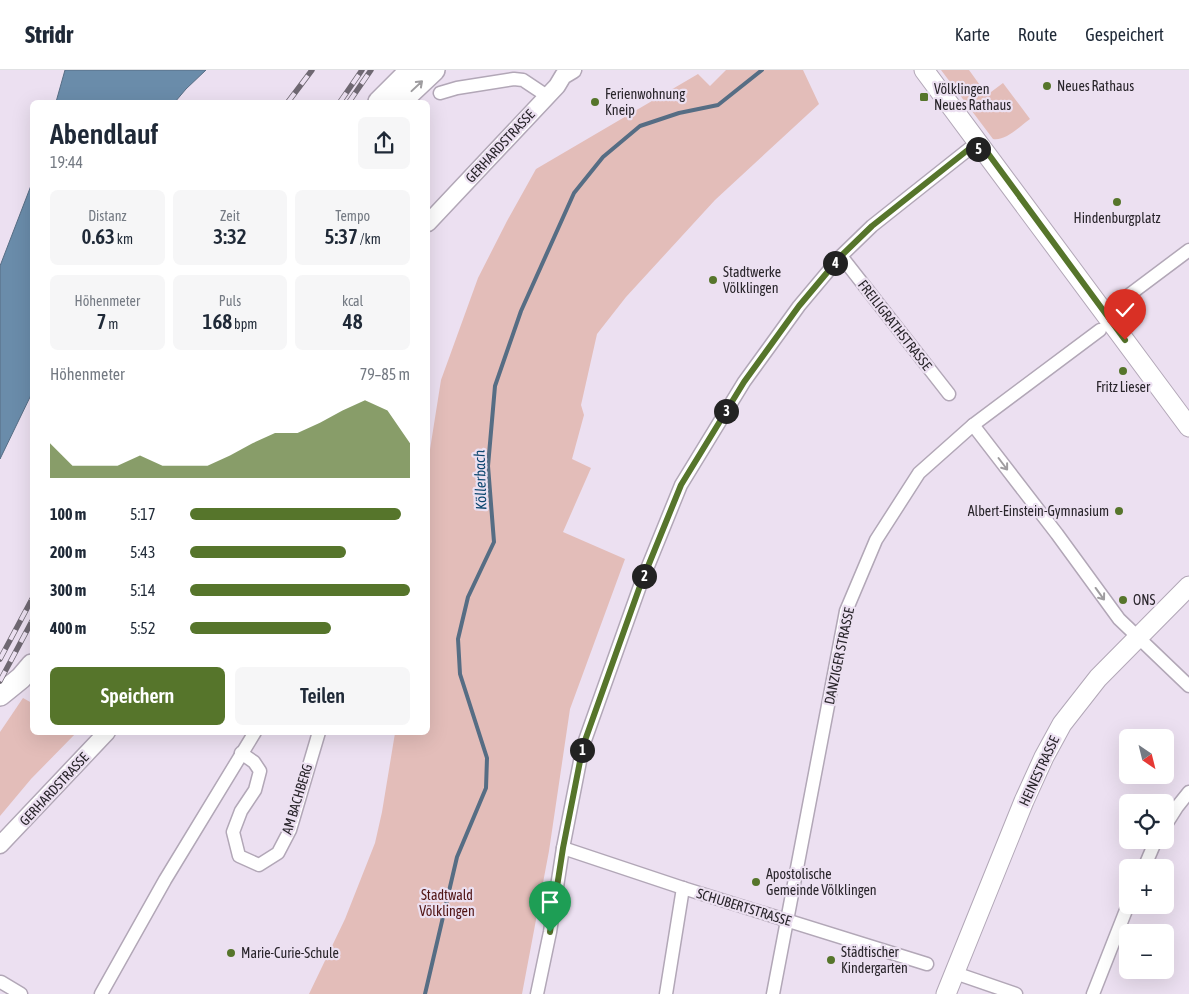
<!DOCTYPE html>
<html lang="de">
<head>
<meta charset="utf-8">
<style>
  :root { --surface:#fff; --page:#f6f6f7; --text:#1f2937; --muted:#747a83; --line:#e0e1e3; --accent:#56752b }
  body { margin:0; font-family:"Asap Condensed",sans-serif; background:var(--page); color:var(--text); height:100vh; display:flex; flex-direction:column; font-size:19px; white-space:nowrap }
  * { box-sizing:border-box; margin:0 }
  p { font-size:16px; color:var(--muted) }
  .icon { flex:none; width:28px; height:28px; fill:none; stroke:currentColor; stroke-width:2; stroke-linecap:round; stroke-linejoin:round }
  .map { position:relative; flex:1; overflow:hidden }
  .panel { position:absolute; left:30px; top:30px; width:400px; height:635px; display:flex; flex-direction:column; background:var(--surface); border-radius:8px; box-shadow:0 5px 20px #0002 }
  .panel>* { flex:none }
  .needle { width:32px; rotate:145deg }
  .buttons { position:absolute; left:1119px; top:659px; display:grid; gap:10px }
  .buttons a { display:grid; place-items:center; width:55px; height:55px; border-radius:8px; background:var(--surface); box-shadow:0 5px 20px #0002; font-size:25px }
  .pin { position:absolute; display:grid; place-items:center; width:42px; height:42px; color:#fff; margin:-51px -21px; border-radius:50% 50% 50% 0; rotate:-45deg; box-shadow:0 0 5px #0007 }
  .pin .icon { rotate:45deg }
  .km { position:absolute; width:25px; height:25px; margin:-12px; border-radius:50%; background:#222; color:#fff; font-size:14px; line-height:25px; text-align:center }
  .round { display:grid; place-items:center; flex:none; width:52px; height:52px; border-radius:8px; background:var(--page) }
  .overview { display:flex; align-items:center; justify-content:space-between; height:85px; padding:0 20px }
  h1 { font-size:28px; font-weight:600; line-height:38px }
  .figures { display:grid; grid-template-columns:repeat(3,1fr); gap:8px; height:85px; padding:5px 20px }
  .figures div { display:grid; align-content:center; border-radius:8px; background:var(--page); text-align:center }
  .figures b { font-size:21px; font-weight:600 }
  .figures small { font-size:14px; font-weight:400 }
  .figures p { font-size:14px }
  .chart { height:140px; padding:10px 20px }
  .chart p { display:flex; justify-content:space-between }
  .chart svg { width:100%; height:90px; margin-top:5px; fill:var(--accent); opacity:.7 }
  .primary-button { display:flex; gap:10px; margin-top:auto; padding:10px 20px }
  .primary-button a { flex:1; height:58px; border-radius:8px; background:var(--accent); color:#fff; font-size:20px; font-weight:600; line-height:58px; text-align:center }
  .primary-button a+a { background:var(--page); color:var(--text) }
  ul { padding:0 20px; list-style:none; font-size:16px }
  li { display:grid; grid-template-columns:80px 60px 1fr; align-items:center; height:38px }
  li i { height:12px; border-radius:6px; background:var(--accent) }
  header { display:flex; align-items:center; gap:30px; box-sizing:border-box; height:70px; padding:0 25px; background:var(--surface); border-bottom:1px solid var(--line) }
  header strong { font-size:24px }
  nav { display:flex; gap:28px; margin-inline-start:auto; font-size:18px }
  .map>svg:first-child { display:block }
  .green { fill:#e3bdb9 }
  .water { fill:#6a8caa; stroke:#566d84 }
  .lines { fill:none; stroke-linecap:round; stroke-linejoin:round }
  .stream { stroke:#566d84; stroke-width:4 }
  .minor-casing { stroke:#b2a7b7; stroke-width:15 }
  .tertiary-casing { stroke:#b2a7b7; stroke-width:19 }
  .secondary-casing { stroke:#b2a7b7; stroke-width:21 }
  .primary-casing { stroke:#b2a7b7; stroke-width:24 }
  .minor { stroke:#fff; stroke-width:12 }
  .tertiary { stroke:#fff; stroke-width:16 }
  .secondary { stroke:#fff; stroke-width:19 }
  .primary { stroke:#fff; stroke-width:21 }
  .rail-casing { stroke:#6f6872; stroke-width:5.5 }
  .rail { stroke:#ece0f1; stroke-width:4; stroke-dasharray:11; stroke-linecap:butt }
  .oneway { stroke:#9f9da0 }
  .route-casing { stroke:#fff; stroke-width:10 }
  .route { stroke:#56752b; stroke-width:6 }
  .poi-dot { fill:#56752b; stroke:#ece0f1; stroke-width:2 }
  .labels { text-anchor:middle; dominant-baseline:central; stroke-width:4.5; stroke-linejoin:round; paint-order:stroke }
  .poi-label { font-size:14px; fill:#29252b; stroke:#ece0f1; text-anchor:start }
  .street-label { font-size:14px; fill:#29252b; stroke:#ece0f1 }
  .park-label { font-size:14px; fill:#4f1313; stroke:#ece0f1 }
  .water-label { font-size:15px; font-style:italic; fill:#0d466f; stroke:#ece0f1 }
</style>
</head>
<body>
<header>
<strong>Stridr</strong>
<nav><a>Karte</a><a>Route</a><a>Gespeichert</a></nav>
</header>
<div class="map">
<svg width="1189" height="924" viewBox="0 0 1189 924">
  <rect width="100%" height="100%" fill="#ece0f1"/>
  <g class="green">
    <polygon points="726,0 803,0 819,34 715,130 626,227 597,264 581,335 584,345 572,389 591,398 563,462 625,489 570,639 549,781 522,924 309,924 345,849 375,773 382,742 395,663 428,662 428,392 441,310 478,208 507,151 536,99 698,4 710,16"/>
    <path d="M941,0H969L987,25L1003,13L1030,49C1019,57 1006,71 993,69Z"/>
    <polygon points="23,628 32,633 32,662 76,663 31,709 0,746 0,662"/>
  </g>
  <g class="water">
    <polygon points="65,0 206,0 186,19 175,32 56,32"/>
    <polygon points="32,113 32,323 0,389 0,196"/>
  </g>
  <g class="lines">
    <polyline class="stream" points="425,924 457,787 486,718 487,688 460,604 458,569 468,527 494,472 488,396 495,316 521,241 574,123 603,87 640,56 679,43 718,35 762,0"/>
    <g class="minor-casing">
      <g id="minor">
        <polyline points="440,23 457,18 514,9 523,10 547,26"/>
        <polyline points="841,186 949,324"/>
        <polyline points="1105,243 1189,180"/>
        <polyline points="973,355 1057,464 1119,549 1189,616"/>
        <polyline points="241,683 254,692 260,701 255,720 241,741 233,762 239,786 259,795 278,783 290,760 319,662"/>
        <polyline points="1165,756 1177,737 1189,722"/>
        <polyline points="563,778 683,818 927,894"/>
        <polyline points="1144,798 1156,770"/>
        <polyline points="955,903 1016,924"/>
        <polyline points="1,912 21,924"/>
        <polyline points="101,924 165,810 255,662"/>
        <polyline points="537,924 550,862 563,778 583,676 640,516 681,415 744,312 799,236 841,186 872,156 969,79 983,79"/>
        <polyline points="666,924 683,818"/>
        <polyline points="773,924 846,541 876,470 919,403 973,355 1100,260"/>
        <polyline points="1093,924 1128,835"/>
      </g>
    </g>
    <g class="tertiary-casing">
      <g id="tertiary">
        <polyline points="428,153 557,16 563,6 573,0"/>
        <polyline points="0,775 107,662"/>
      </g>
    </g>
    <g class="secondary-casing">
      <g id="secondary">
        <polyline points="924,0 1189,357"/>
        <polyline points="946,924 1024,731 1044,687 1062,654 1098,608 1189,516"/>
      </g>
    </g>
    <g class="primary-casing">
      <g id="primary">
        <polyline points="379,32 411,0"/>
        <polyline points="400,32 434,0"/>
        <polyline points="0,625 21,608 32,595"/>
      </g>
    </g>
    <use href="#minor" class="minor"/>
    <use href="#tertiary" class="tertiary"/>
    <use href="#secondary" class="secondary"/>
    <use href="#primary" class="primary"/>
    <g class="rail-casing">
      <g id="rail">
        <polyline points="288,32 312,0"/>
        <polyline points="340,32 362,0"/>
        <polyline points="349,32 371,0"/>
        <polyline points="0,589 32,529"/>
        <polyline points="0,611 32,551"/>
      </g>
    </g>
    <use href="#rail" class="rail"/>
  </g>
  <defs><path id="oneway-shaft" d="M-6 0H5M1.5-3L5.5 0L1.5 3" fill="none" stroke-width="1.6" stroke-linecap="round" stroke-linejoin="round" transform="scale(1.25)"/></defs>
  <g class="oneway">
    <use href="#oneway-shaft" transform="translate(417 16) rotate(-43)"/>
    <use href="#oneway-shaft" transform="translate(1003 394) rotate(53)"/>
    <use href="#oneway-shaft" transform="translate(1100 524) rotate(54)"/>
  </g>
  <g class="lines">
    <g class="route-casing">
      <polyline id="route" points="550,862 563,778 583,676 640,516 681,415 744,312 799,236 841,186 872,156 969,79 984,78 1125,270"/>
    </g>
    <use href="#route" class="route"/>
  </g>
  <g class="poi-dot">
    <circle cx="1047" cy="16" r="5"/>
    <rect x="919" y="22" width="10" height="10" rx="2.5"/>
    <circle cx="595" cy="32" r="5"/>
    <circle cx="1117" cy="132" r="5"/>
    <circle cx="713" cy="210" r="5"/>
    <circle cx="1123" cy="301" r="5"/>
    <circle cx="1119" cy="441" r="5"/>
    <circle cx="1123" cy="530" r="5"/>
    <circle cx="756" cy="812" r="5"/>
    <circle cx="231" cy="883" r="5"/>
    <circle cx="831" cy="890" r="5"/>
  </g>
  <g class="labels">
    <g class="poi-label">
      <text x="1057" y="16">Neues Rathaus</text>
      <text x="934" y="19">Völklingen<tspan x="934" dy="16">Neues Rathaus</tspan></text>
      <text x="605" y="24">Ferienwohnung<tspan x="605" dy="16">Kneip</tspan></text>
      <text x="1117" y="148" text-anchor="middle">Hindenburgplatz</text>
      <text x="723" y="202">Stadtwerke<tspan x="723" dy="16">Völklingen</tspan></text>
      <text x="1123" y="317" text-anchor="middle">Fritz Lieser</text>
      <text x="1109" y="441" text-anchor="end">Albert-Einstein-Gymnasium</text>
      <text x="1133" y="530">ONS</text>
      <text x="766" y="804">Apostolische<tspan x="766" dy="16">Gemeinde Völklingen</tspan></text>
      <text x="841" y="882">Städtischer<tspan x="841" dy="16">Kindergarten</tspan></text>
      <text x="241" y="883">Marie-Curie-Schule</text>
    </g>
    <g class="street-label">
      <text transform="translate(500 76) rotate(-47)">GERHARDSTRASSE</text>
      <text transform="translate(895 255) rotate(52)">FREILIGRATHSTRASSE</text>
      <text transform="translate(839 586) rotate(-78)">DANZIGER STRASSE</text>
      <text transform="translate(1039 701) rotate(-65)">HEINESTRASSE</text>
      <text transform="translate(54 719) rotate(-47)">GERHARDSTRASSE</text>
      <text transform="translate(297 729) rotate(-73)">AM BACHBERG</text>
      <text transform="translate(744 837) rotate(17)">SCHUBERTSTRASSE</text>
    </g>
    <g class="park-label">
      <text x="447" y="825">Stadtwald<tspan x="447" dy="16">Völklingen</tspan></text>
    </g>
    <g class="water-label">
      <text transform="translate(480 410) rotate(-92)">Köllerbach</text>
    </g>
  </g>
</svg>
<div class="buttons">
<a><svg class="needle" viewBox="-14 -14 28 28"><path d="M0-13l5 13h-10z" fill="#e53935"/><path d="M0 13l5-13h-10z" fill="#747a83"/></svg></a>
<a><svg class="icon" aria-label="locate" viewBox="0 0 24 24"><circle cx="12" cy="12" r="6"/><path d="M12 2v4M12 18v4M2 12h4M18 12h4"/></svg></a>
<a>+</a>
<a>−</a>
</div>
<div class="pin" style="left:550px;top:862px;background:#1e9e55"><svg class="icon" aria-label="arrive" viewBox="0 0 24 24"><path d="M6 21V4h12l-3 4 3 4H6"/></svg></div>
<div class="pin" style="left:1125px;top:270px;background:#d93025"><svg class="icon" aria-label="check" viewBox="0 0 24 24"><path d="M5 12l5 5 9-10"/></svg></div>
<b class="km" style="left:582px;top:680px">1</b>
<b class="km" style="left:644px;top:506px">2</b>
<b class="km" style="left:726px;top:341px">3</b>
<b class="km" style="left:835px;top:193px">4</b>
<b class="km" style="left:978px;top:79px">5</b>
<section class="panel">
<div class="overview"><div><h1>Abendlauf</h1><p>19:44</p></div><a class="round"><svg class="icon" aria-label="share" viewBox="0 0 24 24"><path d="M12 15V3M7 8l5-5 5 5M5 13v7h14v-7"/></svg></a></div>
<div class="figures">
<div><p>Distanz</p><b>0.63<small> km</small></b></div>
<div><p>Zeit</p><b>3:32</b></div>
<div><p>Tempo</p><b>5:37<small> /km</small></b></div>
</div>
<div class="figures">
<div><p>Höhenmeter</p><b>7<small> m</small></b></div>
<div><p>Puls</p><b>168<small> bpm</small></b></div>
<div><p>kcal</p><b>48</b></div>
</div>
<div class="chart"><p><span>Höhenmeter</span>79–85 m</p>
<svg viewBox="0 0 160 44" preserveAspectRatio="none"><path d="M0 44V27L10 38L20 38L30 38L40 33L50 38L60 38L70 38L80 33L90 27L100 22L110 22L120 17L130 11L140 6L150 11L160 27V44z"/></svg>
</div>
<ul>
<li><b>100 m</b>5:17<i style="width:96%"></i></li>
<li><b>200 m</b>5:43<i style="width:71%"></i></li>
<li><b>300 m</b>5:14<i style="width:100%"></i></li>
<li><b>400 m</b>5:52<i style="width:64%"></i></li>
</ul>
<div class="primary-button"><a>Speichern</a><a>Teilen</a></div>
</section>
</div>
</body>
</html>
